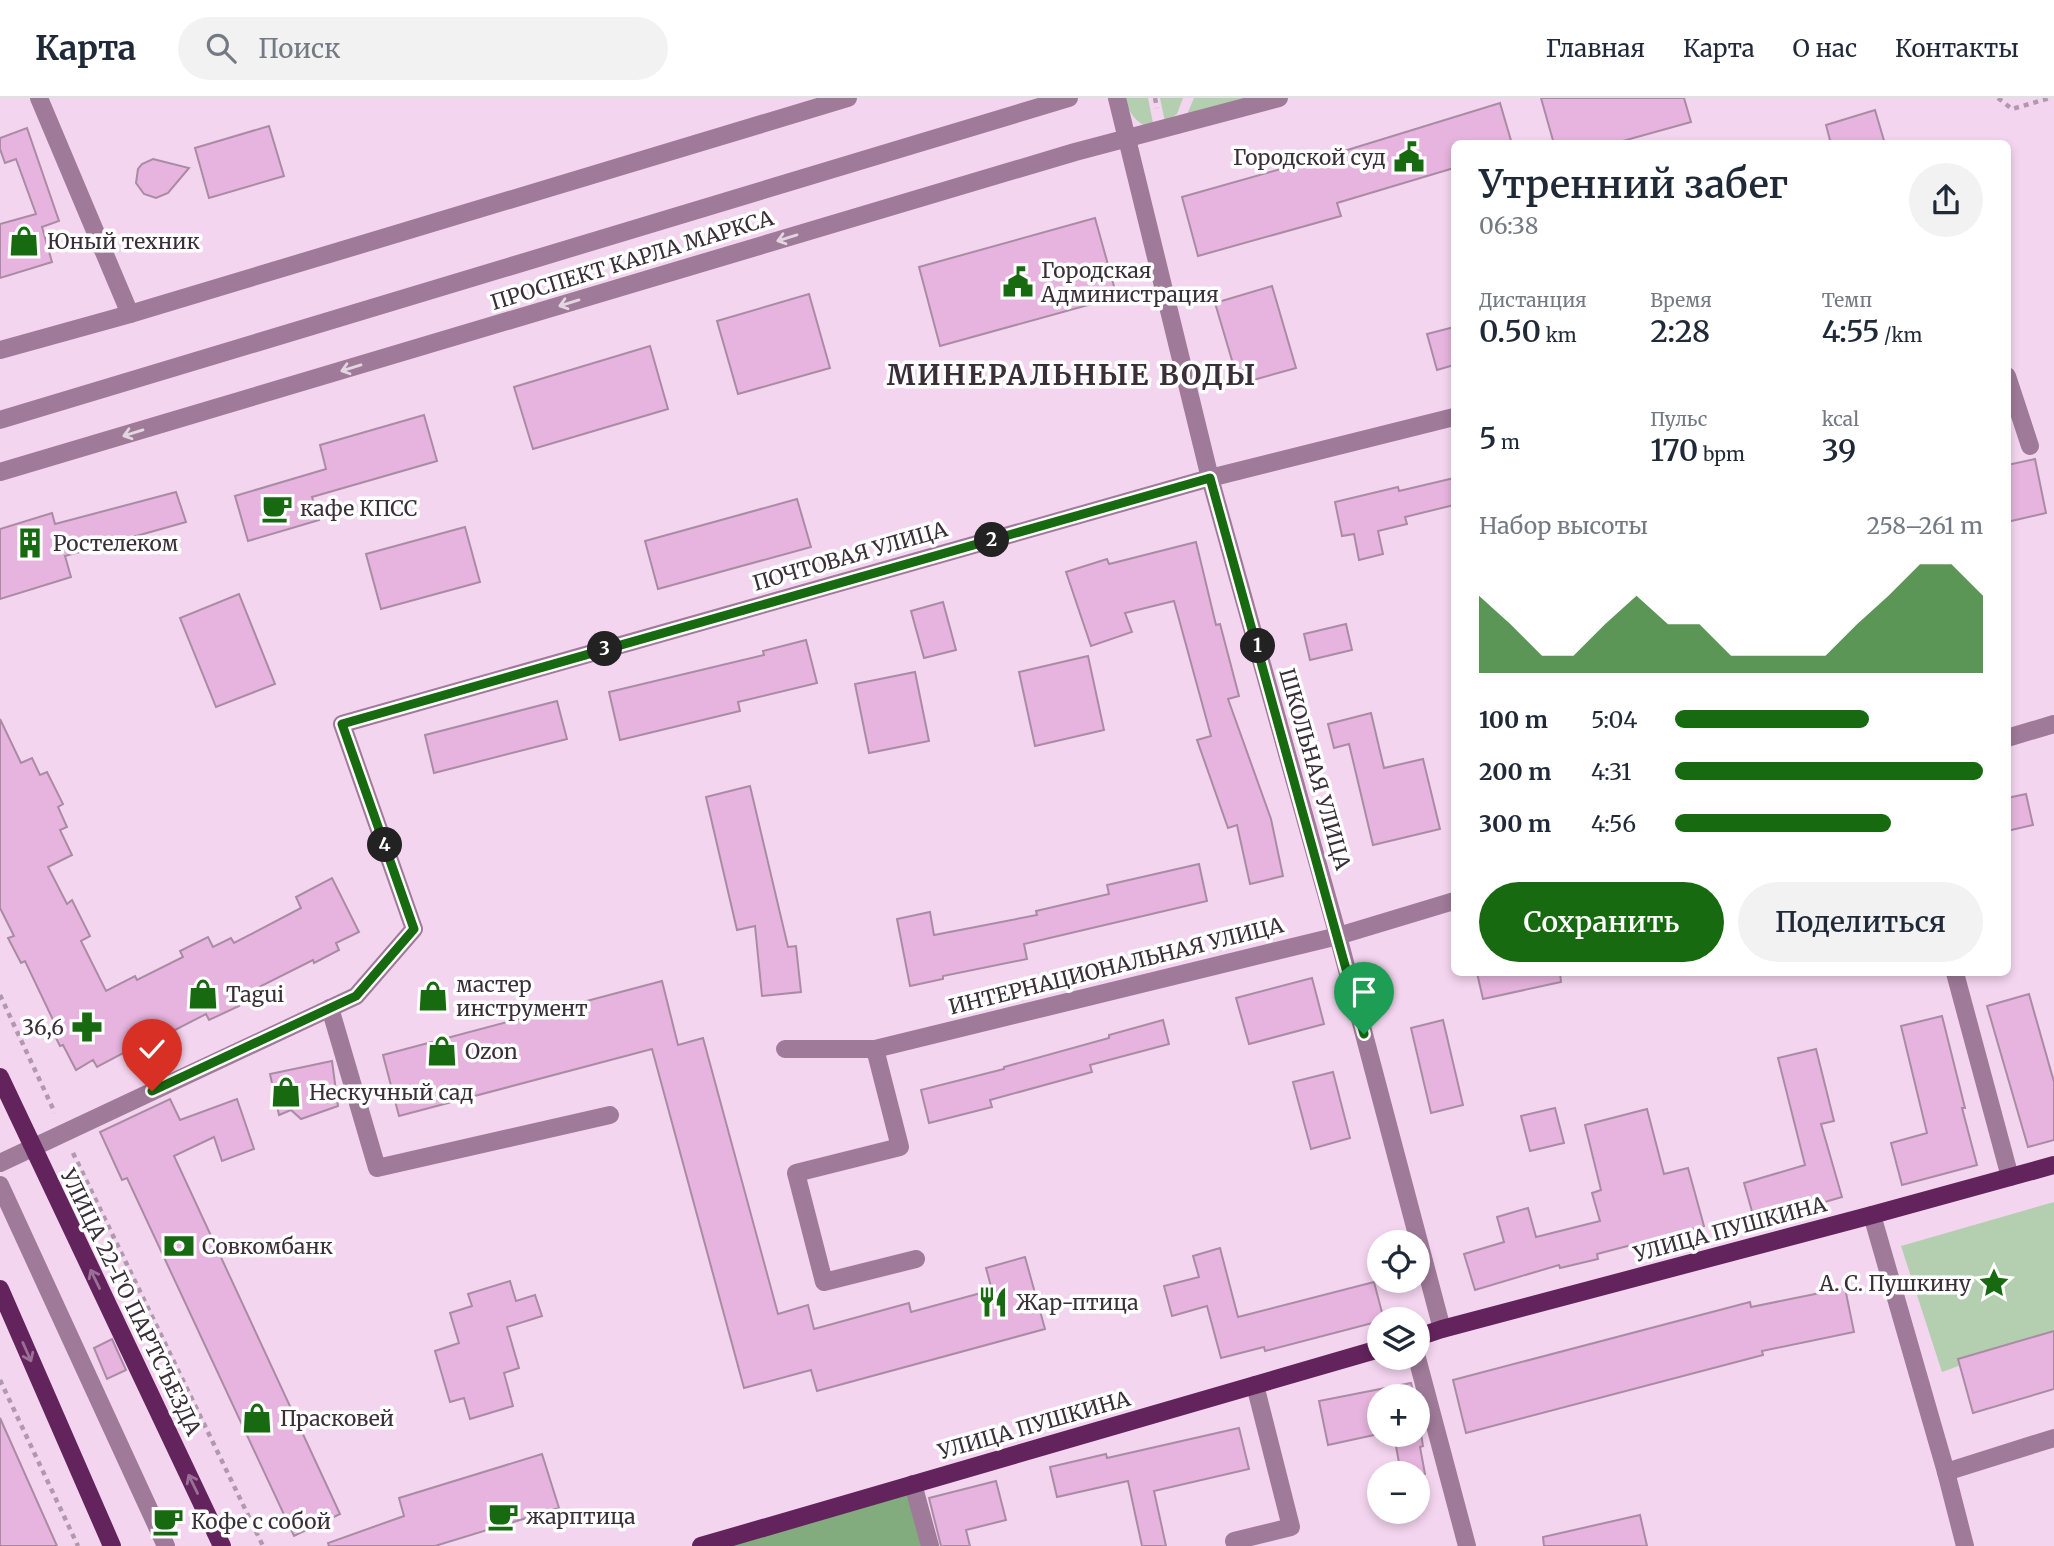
<!DOCTYPE html>
<html lang="ru">
<head>
<meta charset="utf-8">
<style>
  :root { --surface:#fff; --page:#f2f2f3; --text:#1f2937; --muted:#747a83; --line:#e0e1e3; --accent:#176a10 }
  body { margin:0; font-family:Merriweather,serif; background:var(--page); color:var(--text); height:100vh; display:flex; flex-direction:column; font-size:26px; white-space:nowrap }
  * { box-sizing:border-box; margin:0 }
  p { font-size:23px; color:var(--muted) }
  .icon { flex:none; width:38px; height:38px; fill:none; stroke:currentColor; stroke-width:2; stroke-linecap:round; stroke-linejoin:round }
  .map { position:relative; flex:1; overflow:hidden }
  .drawer { position:absolute; left:1451px; top:42px; width:560px; height:836px; display:flex; flex-direction:column; background:var(--surface); border-radius:10px; box-shadow:0 4px 10px #0003 }
  .drawer>* { flex:none }
  .controls { position:absolute; left:1367px; top:1132px; display:grid; gap:14px }
  .controls a { display:grid; place-items:center; width:63px; height:63px; border-radius:50%; background:var(--surface); box-shadow:0 4px 10px #0003; font-size:35px }
  .pin { position:absolute; display:grid; place-items:center; width:60px; height:60px; color:#fff; margin:-72px -30px; border-radius:50% 50% 50% 0; rotate:-45deg; box-shadow:0 0 7px #0007 }
  .pin .icon { rotate:45deg }
  .km { position:absolute; width:35px; height:35px; margin:-18px; border-radius:50%; background:#222; color:#fff; font-size:19px; line-height:35px; text-align:center }
  .round { display:grid; place-items:center; flex:none; width:74px; height:74px; border-radius:37px; background:var(--page) }
  .overview { display:flex; align-items:center; justify-content:space-between; height:119px; padding:0 28px }
  h1 { font-size:38px; font-weight:600; line-height:52px }
  .figures { display:grid; grid-template-columns:repeat(3,1fr); gap:10px; height:119px; padding:7px 28px }
  .figures div { display:grid; align-content:center }
  .figures b { font-size:30px; font-weight:600 }
  .figures small { font-size:19px; font-weight:400 }
  .figures p { font-size:19px }
  .chart { height:196px; padding:14px 28px }
  .chart p { display:flex; justify-content:space-between }
  .chart svg { width:100%; height:126px; margin-top:7px; fill:var(--accent); opacity:.7 }
  .button { display:flex; gap:14px; margin-top:auto; padding:14px 28px }
  .button a { flex:1; height:80px; border-radius:42px; background:var(--accent); color:#fff; font-size:28px; font-weight:600; line-height:80px; text-align:center }
  .button a+a { background:var(--page); color:var(--text) }
  ul { padding:0 28px; list-style:none; font-size:23px }
  li { display:grid; grid-template-columns:112px 84px 1fr; align-items:center; height:52px }
  li i { height:18px; border-radius:9px; background:var(--accent) }
  header { display:flex; align-items:center; gap:42px; box-sizing:border-box; height:98px; padding:0 35px; background:var(--surface); border-bottom:2px solid var(--line) }
  header strong { font-size:33px }
  nav { display:flex; gap:38px; margin-inline-start:auto; font-size:24px }
  .search { width:490px; height:63px; background:var(--page); display:flex; align-items:center; gap:18px; box-sizing:border-box; padding:0 24px; border-radius:38px; color:var(--muted); font-size:26px }
  .map>svg:first-child { display:block }
  .green { fill:#b3cfaf }
  .forest { fill:#83ac7e }
  .building { fill:#e6b4de; stroke:#a98ca4; stroke-width:2 }
  .lines { fill:none; stroke-linecap:round; stroke-linejoin:round }
  .path { stroke:#b099ad; stroke-width:4.5; stroke-dasharray:5 5; stroke-linecap:butt }
  .minor { stroke:#9f7a99; stroke-width:18 }
  .major { stroke:#63235d; stroke-width:18 }
  .oneway { stroke:#e2d7e0 }
  .oneway2 { stroke:#9a7096 }
  .route-casing { stroke:#fff; stroke-width:14 }
  .route { stroke:#176a10; stroke-width:9 }
  .labels { text-anchor:middle; dominant-baseline:central; stroke-width:7; stroke-linejoin:round; paint-order:stroke }
  .poi-label { font-size:21px; fill:#3a2f38; stroke:#fff; text-anchor:start }
  .street-label { font-size:21px; fill:#3a2f38; stroke:#fff }
  .district-label { font-size:28px; font-weight:bold; letter-spacing:2px; fill:#3a2f38; stroke:#fff }
</style>
</head>
<body>
<header>
<strong>Карта</strong>
<div class="search"><svg class="icon" aria-label="search" viewBox="0 0 24 24"><circle cx="10" cy="10" r="6"/><path d="M15 15l6 6"/></svg>Поиск</div>
<nav><a>Главная</a><a>Карта</a><a>О нас</a><a>Контакты</a></nav>
</header>
<div class="map">
<svg width="2054" height="1448" viewBox="0 0 2054 1448">
  <rect width="100%" height="100%" fill="#f4d5ef"/>
  <g class="green">
    <path d="M1125,0H1148L1154,30C1138,28 1129,16 1125,0Z"/>
    <polygon points="1160,0 1183,0 1177,16 1165,24"/>
    <polygon points="1194,0 1244,0 1246,5 1185,21"/>
    <polygon points="2054,1104 2054,1233 1942,1274 1901,1148"/>
  </g>
  <polygon class="forest" points="911,1392 925,1448 728,1448"/>
  <g class="building">
    <polygon points="1541,0 1684,0 1691,24 1612,46 1554,46"/>
    <polygon points="1500,5 1512,46 1454,46 1454,70 1337,105 1341,118 1198,158 1182,99 1344,53"/>
    <polygon points="1875,12 1885,46 1831,46 1826,27"/>
    <polygon points="269,28 284,78 209,100 195,50"/>
    <polygon points="27,30 59,123 42,129 52,164 0,180 0,126 36,116 16,61 5,65 0,51 0,40"/>
    <polygon points="153,61 189,70 168,95 156,100 144,96 136,85 138,71 142,66"/>
    <polygon points="1095,120 1117,199 940,248 919,169"/>
    <polygon points="1272,188 1296,270 1239,286 1215,205"/>
    <polygon points="809,196 830,270 738,296 717,223"/>
    <polygon points="1454,229 1454,267 1437,272 1427,236"/>
    <polygon points="650,248 668,311 533,351 514,289"/>
    <polygon points="424,317 437,363 312,399 319,422 248,443 235,398 326,371 320,347"/>
    <polygon points="2035,361 2046,415 2007,424 2007,367"/>
    <polygon points="1454,380 1454,407 1405,419 1407,426 1378,433 1383,456 1359,462 1354,436 1342,438 1335,404 1398,389 1399,393"/>
    <polygon points="176,394 186,424 65,458 71,479 0,501 0,431 52,415 55,426"/>
    <polygon points="797,401 811,449 658,491 645,443"/>
    <polygon points="465,429 480,484 381,511 366,456"/>
    <polygon points="1196,444 1216,527 1220,526 1239,598 1228,601 1271,721 1283,778 1250,786 1237,727 1228,730 1197,642 1211,638 1174,503 1125,515 1132,534 1091,548 1066,474 1107,461 1109,466"/>
    <polygon points="239,496 275,586 216,609 180,520"/>
    <polygon points="943,504 956,552 924,560 911,513"/>
    <polygon points="1346,526 1352,552 1310,562 1304,536"/>
    <polygon points="806,542 817,585 738,604 740,613 620,642 609,594 764,557 763,553"/>
    <polygon points="1088,558 1104,632 1035,648 1019,574"/>
    <polygon points="915,574 929,643 869,655 855,586"/>
    <polygon points="557,603 567,641 434,675 425,637"/>
    <polygon points="1371,615 1384,670 1423,661 1440,731 1373,747 1349,646 1334,650 1328,626"/>
    <polygon points="0,621 21,665 32,660 40,677 47,674 63,706 58,709 67,729 60,732 72,757 48,769 67,806 72,802 90,838 81,843 106,893 135,878 137,882 183,859 180,853 208,839 213,849 231,840 234,845 301,810 296,799 332,780 359,834 336,845 339,852 314,865 313,862 255,891 255,893 236,902 239,908 209,922 206,916 144,948 142,945 97,969 93,962 76,972 63,947 60,948 50,928 55,926 25,863 21,865 8,840 14,838 0,810"/>
    <polygon points="750,688 788,849 796,848 801,894 762,898 755,828 737,832 706,699"/>
    <polygon points="2026,696 2033,727 2007,733 2007,700"/>
    <polygon points="1199,766 1207,803 1024,846 1027,861 943,878 943,881 910,888 897,821 930,814 934,837 1037,817 1036,813 1109,796 1107,787"/>
    <polygon points="1477,875 1560,875 1561,884 1483,901"/>
    <polygon points="1312,880 1324,926 1249,946 1236,900"/>
    <polygon points="662,883 678,947 703,940 778,1216 808,1207 814,1231 909,1205 911,1214 992,1192 986,1170 1025,1159 1045,1231 817,1293 811,1272 744,1290 652,951 399,1018 383,957"/>
    <polygon points="2029,896 2054,984 2054,1042 2028,1049 1987,908"/>
    <polygon points="1942,918 1965,1010 1962,1010 1977,1067 1902,1087 1891,1045 1927,1035 1901,928"/>
    <polygon points="1163,922 1169,946 1090,967 1092,974 990,1002 992,1009 929,1025 921,992 1004,971 1004,969 1109,940 1109,937"/>
    <polygon points="1443,922 1463,1007 1431,1015 1411,930"/>
    <polygon points="1816,951 1834,1023 1821,1026 1842,1099 1755,1124 1744,1085 1805,1067 1778,960"/>
    <polygon points="332,963 338,1008 301,1021 291,1012 279,1017 270,976"/>
    <polygon points="1333,974 1350,1040 1311,1051 1293,984"/>
    <polygon points="170,1001 180,1022 237,1001 254,1051 222,1063 214,1039 174,1058 340,1416 294,1438 127,1080 122,1082 100,1034"/>
    <polygon points="1555,1010 1564,1045 1530,1053 1521,1018"/>
    <polygon points="1647,1011 1664,1076 1688,1070 1704,1128 1597,1156 1598,1161 1560,1170 1559,1167 1475,1192 1464,1156 1504,1144 1497,1119 1528,1110 1536,1139 1600,1123 1592,1095 1601,1092 1585,1027"/>
    <polygon points="1220,1150 1238,1219 1374,1184 1384,1222 1265,1253 1264,1249 1221,1260 1207,1208 1172,1218 1164,1188 1199,1179 1193,1158"/>
    <polygon points="510,1183 516,1203 535,1197 542,1218 507,1229 519,1270 504,1275 513,1308 470,1321 464,1300 450,1304 435,1253 459,1245 450,1215 472,1208 468,1196"/>
    <polygon points="1845,1190 1854,1234 1762,1253 1763,1257 1466,1335 1453,1282 1750,1204 1751,1209"/>
    <polygon points="2054,1233 2054,1291 1973,1315 1958,1261"/>
    <polygon points="112,1241 126,1272 107,1281 94,1250"/>
    <polygon points="1411,1285 1414,1298 1379,1298 1379,1336 1328,1347 1319,1303"/>
    <polygon points="1418,1317 1423,1348 1420,1349 1425,1376 1401,1376 1394,1337 1418,1337"/>
    <polygon points="0,1320 57,1448 0,1448"/>
    <polygon points="1239,1330 1249,1371 1154,1393 1166,1448 1142,1448 1128,1383 1057,1399 1050,1369 1106,1356 1107,1360"/>
    <polygon points="542,1356 559,1410 435,1448 329,1448 328,1445 404,1418 399,1400"/>
    <polygon points="996,1383 1006,1422 966,1432 970,1448 941,1448 929,1400"/>
    <polygon points="1640,1417 1647,1448 1544,1448 1543,1439"/>
  </g>
  <g class="lines">
    <g class="path">
      <polyline points="1155,0 1157,10"/>
      <polyline points="1998,0 2012,11 2050,0"/>
      <polyline points="0,897 55,1015"/>
      <polyline points="73,1055 263,1448"/>
      <polyline points="0,1282 78,1448"/>
    </g>
    <g class="minor">
      <polyline points="39,0 130,216"/>
      <polyline points="1117,0 1210,380 1338,838 1442,1231"/>
      <polyline points="0,252 130,216 848,0"/>
      <polyline points="2007,278 2030,348"/>
      <polyline points="0,322 1069,0"/>
      <polyline points="0,374 1075,54 1279,0"/>
      <polyline points="2007,640 2054,626"/>
      <polyline points="1955,875 2010,1079"/>
      <polyline points="330,910 377,1070 610,1017"/>
      <polyline points="785,951 875,951 1338,838 1454,803"/>
      <polyline points="875,951 900,1049 796,1075 824,1184 916,1161"/>
      <polyline points="0,1065 356,898 414,831 342,626 1210,380 1454,319"/>
      <polyline points="0,1087 166,1448"/>
      <polyline points="1872,1117 1946,1374 1965,1448"/>
      <polyline points="1417,1260 1467,1448"/>
      <polyline points="1946,1374 2054,1340"/>
      <polyline points="913,1386 930,1448"/>
      <polyline points="1234,1443 1291,1429 1255,1287"/>
    </g>
    <g class="major">
      <polyline points="0,979 222,1448"/>
      <polyline points="0,1191 112,1448"/>
      <polyline points="1418,1239 1442,1231 1872,1117 2054,1067"/>
      <polyline points="701,1448 1379,1251"/>
    </g>
  </g>
  <defs><path id="oneway-shaft" d="M-6 0H5M1.5-3L5.5 0L1.5 3" fill="none" stroke-width="1.6" stroke-linecap="round" stroke-linejoin="round" transform="scale(1.75)"/></defs>
  <g class="oneway">
    <use href="#oneway-shaft" transform="translate(787 140) rotate(163)"/>
    <use href="#oneway-shaft" transform="translate(569 205) rotate(163)"/>
    <use href="#oneway-shaft" transform="translate(351 270) rotate(163)"/>
    <use href="#oneway-shaft" transform="translate(133 335) rotate(163)"/>
  </g>
  <g class="oneway2">
    <use href="#oneway-shaft" transform="translate(95 1181) rotate(-116)"/>
    <use href="#oneway-shaft" transform="translate(27 1254) rotate(66)"/>
    <use href="#oneway-shaft" transform="translate(193 1386) rotate(-116)"/>
  </g>
  <g class="lines">
    <g class="route-casing">
      <polyline id="route" points="152,993 356,898 414,831 342,626 1210,380 1364,936"/>
    </g>
    <use href="#route" class="route"/>
  </g>
  <defs>
    <g id="civic-bare" transform="scale(2.415)"><path d="M-.6-6.5H3V-4.5H.6V-3L4-1V1h2V6H-6V1h2V-1L-.6-3ZM-1.2 2.5V6h2.4V2.5Z" fill="#176a10" stroke="#fff" stroke-width="2.5" paint-order="stroke"/></g>
    <g id="shop-bare" transform="scale(2.415)"><path d="M-5-2.5h2.3a2.7 3.5 0 0 1 5.4 0H5L5.5 6h-11ZM-1.5-2.5h3a1.5 2.3 0 0 0-3 0Z" fill="#176a10" stroke="#fff" stroke-width="2.5" paint-order="stroke"/></g>
    <g id="cafe-bare" transform="scale(2.415)"><path d="M-5.5-4.5H6V0H3Q3 3.5 0 3.5H-2.5Q-5.5 3.5-5.5 0ZM3-3.2v2h1.7v-2ZM-6 4.5H4V6H-6Z" fill="#176a10" stroke="#fff" stroke-width="2.5" paint-order="stroke"/></g>
    <g id="building-bare" transform="scale(2.415)"><path d="M-4-6H4V6H1V3H-1V6H-4ZM-2.5-4.3h1.7v1.8h-1.7ZM.8-4.3h1.7v1.8H.8ZM-2.5-1h1.7V.8h-1.7ZM.8-1h1.7V.8H.8Z" fill="#176a10" stroke="#fff" stroke-width="2.5" paint-order="stroke"/></g>
    <g id="pharmacy-bare" transform="scale(2.415)"><path d="M-2-6h4v4h4v4h-4v4h-4v-4h-4v-4h4Z" fill="#176a10" stroke="#fff" stroke-width="2.5" paint-order="stroke"/></g>
    <g id="bank-bare" transform="scale(2.415)"><path d="M-6-4H6V4H-6ZM0-2.3a2.3 2.3 0 1 0 0 4.6a2.3 2.3 0 1 0 0-4.6Z" fill="#176a10" stroke="#fff" stroke-width="2.5" paint-order="stroke"/></g>
    <g id="sight-bare" transform="scale(2.415)"><path d="M0-6L1.8-2.2L6-1.7L2.9 1.2L3.7 5.4L0 3.3L-3.7 5.4L-2.9 1.2L-6-1.7L-1.8-2.2Z" fill="#176a10" stroke="#fff" stroke-width="2.5" paint-order="stroke"/></g>
    <g id="restaurant-bare" transform="scale(2.415)"><path d="M-5-6h1v4h1v-4h1v4h1v-4h1v5L-1.5 .5V6h-2V.5L-5-1ZM5-6V6H3V1.5H1.5Q1.5-4 5-6Z" fill="#176a10" stroke="#fff" stroke-width="2.5" paint-order="stroke"/></g>
  </defs>
  <g fill-rule="evenodd">
    <use href="#civic-bare" x="1409" y="59"/>
    <use href="#shop-bare" x="24" y="143"/>
    <use href="#civic-bare" x="1018" y="184"/>
    <use href="#cafe-bare" x="277" y="410"/>
    <use href="#building-bare" x="30" y="445"/>
    <use href="#shop-bare" x="203" y="896"/>
    <use href="#shop-bare" x="433" y="898"/>
    <use href="#pharmacy-bare" x="87" y="929"/>
    <use href="#shop-bare" x="442" y="953"/>
    <use href="#shop-bare" x="286" y="994"/>
    <use href="#bank-bare" x="179" y="1148"/>
    <use href="#sight-bare" x="1994" y="1185"/>
    <use href="#restaurant-bare" x="993" y="1204"/>
    <use href="#shop-bare" x="257" y="1320"/>
    <use href="#cafe-bare" x="503" y="1418"/>
    <use href="#cafe-bare" x="168" y="1423"/>
  </g>
  <g class="labels">
    <g class="poi-label">
      <text x="1386" y="59" text-anchor="end">Городской суд</text>
      <text x="47" y="143">Юный техник</text>
      <text x="1041" y="172">Городская<tspan x="1041" dy="24">Администрация</tspan></text>
      <text x="300" y="410">кафе КПСС</text>
      <text x="53" y="445">Ростелеком</text>
      <text x="456" y="886">мастер<tspan x="456" dy="24">инструмент</tspan></text>
      <text x="226" y="896">Tagui</text>
      <text x="64" y="929" text-anchor="end">36,6</text>
      <text x="465" y="953">Ozon</text>
      <text x="309" y="994">Нескучный сад</text>
      <text x="202" y="1148">Совкомбанк</text>
      <text x="1971" y="1185" text-anchor="end">А. С. Пушкину</text>
      <text x="1016" y="1204">Жар-птица</text>
      <text x="280" y="1320">Прасковей</text>
      <text x="526" y="1418">жарптица</text>
      <text x="191" y="1423">Кофе с собой</text>
    </g>
    <g class="street-label">
      <text transform="translate(632 162) rotate(-17)">ПРОСПЕКТ КАРЛА МАРКСА</text>
      <text transform="translate(850 458) rotate(-16)">ПОЧТОВАЯ УЛИЦА</text>
      <text transform="translate(1315 671) rotate(74)">ШКОЛЬНАЯ УЛИЦА</text>
      <text transform="translate(1116 868) rotate(-14)">ИНТЕРНАЦИОНАЛЬНАЯ УЛИЦА</text>
      <text transform="translate(1730 1131) rotate(-15)">УЛИЦА ПУШКИНА</text>
      <text transform="translate(131 1204) rotate(64)">УЛИЦА 22-ГО ПАРТСЪЕЗДА</text>
      <text transform="translate(1034 1327) rotate(-16)">УЛИЦА ПУШКИНА</text>
    </g>
    <g class="district-label">
      <text x="1072" y="277">МИНЕРАЛЬНЫЕ ВОДЫ</text>
    </g>
  </g>
</svg>
<div class="controls">
<a><svg class="icon" aria-label="locate" viewBox="0 0 24 24"><circle cx="12" cy="12" r="6"/><path d="M12 2v4M12 18v4M2 12h4M18 12h4"/></svg></a>
<a><svg class="icon" aria-label="layers" viewBox="0 0 24 24"><path d="M12 4l9 5-9 5-9-5zM3 14l9 5 9-5"/></svg></a>
<a>+</a>
<a>−</a>
</div>
<div class="pin" style="left:1364px;top:936px;background:#1e9e55"><svg class="icon" aria-label="arrive" viewBox="0 0 24 24"><path d="M6 21V4h12l-3 4 3 4H6"/></svg></div>
<div class="pin" style="left:152px;top:993px;background:#d93025"><svg class="icon" aria-label="check" viewBox="0 0 24 24"><path d="M5 12l5 5 9-10"/></svg></div>
<b class="km" style="left:1258px;top:548px">1</b>
<b class="km" style="left:992px;top:442px">2</b>
<b class="km" style="left:605px;top:551px">3</b>
<b class="km" style="left:385px;top:747px">4</b>
<section class="drawer">
<div class="overview"><div><h1>Утренний забег</h1><p>06:38</p></div><a class="round"><svg class="icon" aria-label="share" viewBox="0 0 24 24"><path d="M12 15V3M7 8l5-5 5 5M5 13v7h14v-7"/></svg></a></div>
<div class="figures">
<div><p>Дистанция</p><b>0.50<small> km</small></b></div>
<div><p>Время</p><b>2:28</b></div>
<div><p>Темп</p><b>4:55<small> /km</small></b></div>
</div>
<div class="figures">
<div><b>5<small> m</small></b></div>
<div><p>Пульс</p><b>170<small> bpm</small></b></div>
<div><p>kcal</p><b>39</b></div>
</div>
<div class="chart"><p><span>Набор высоты</span>258–261 m</p>
<svg viewBox="0 0 160 44" preserveAspectRatio="none"><path d="M0 44V17L10 27L20 38L30 38L40 27L50 17L60 27L70 27L80 38L90 38L100 38L110 38L120 27L130 17L140 6L150 6L160 17V44z"/></svg>
</div>
<ul>
<li><b>100 m</b>5:04<i style="width:63%"></i></li>
<li><b>200 m</b>4:31<i style="width:100%"></i></li>
<li><b>300 m</b>4:56<i style="width:70%"></i></li>
</ul>
<div class="button"><a>Сохранить</a><a>Поделиться</a></div>
</section>
</div>
</body>
</html>
